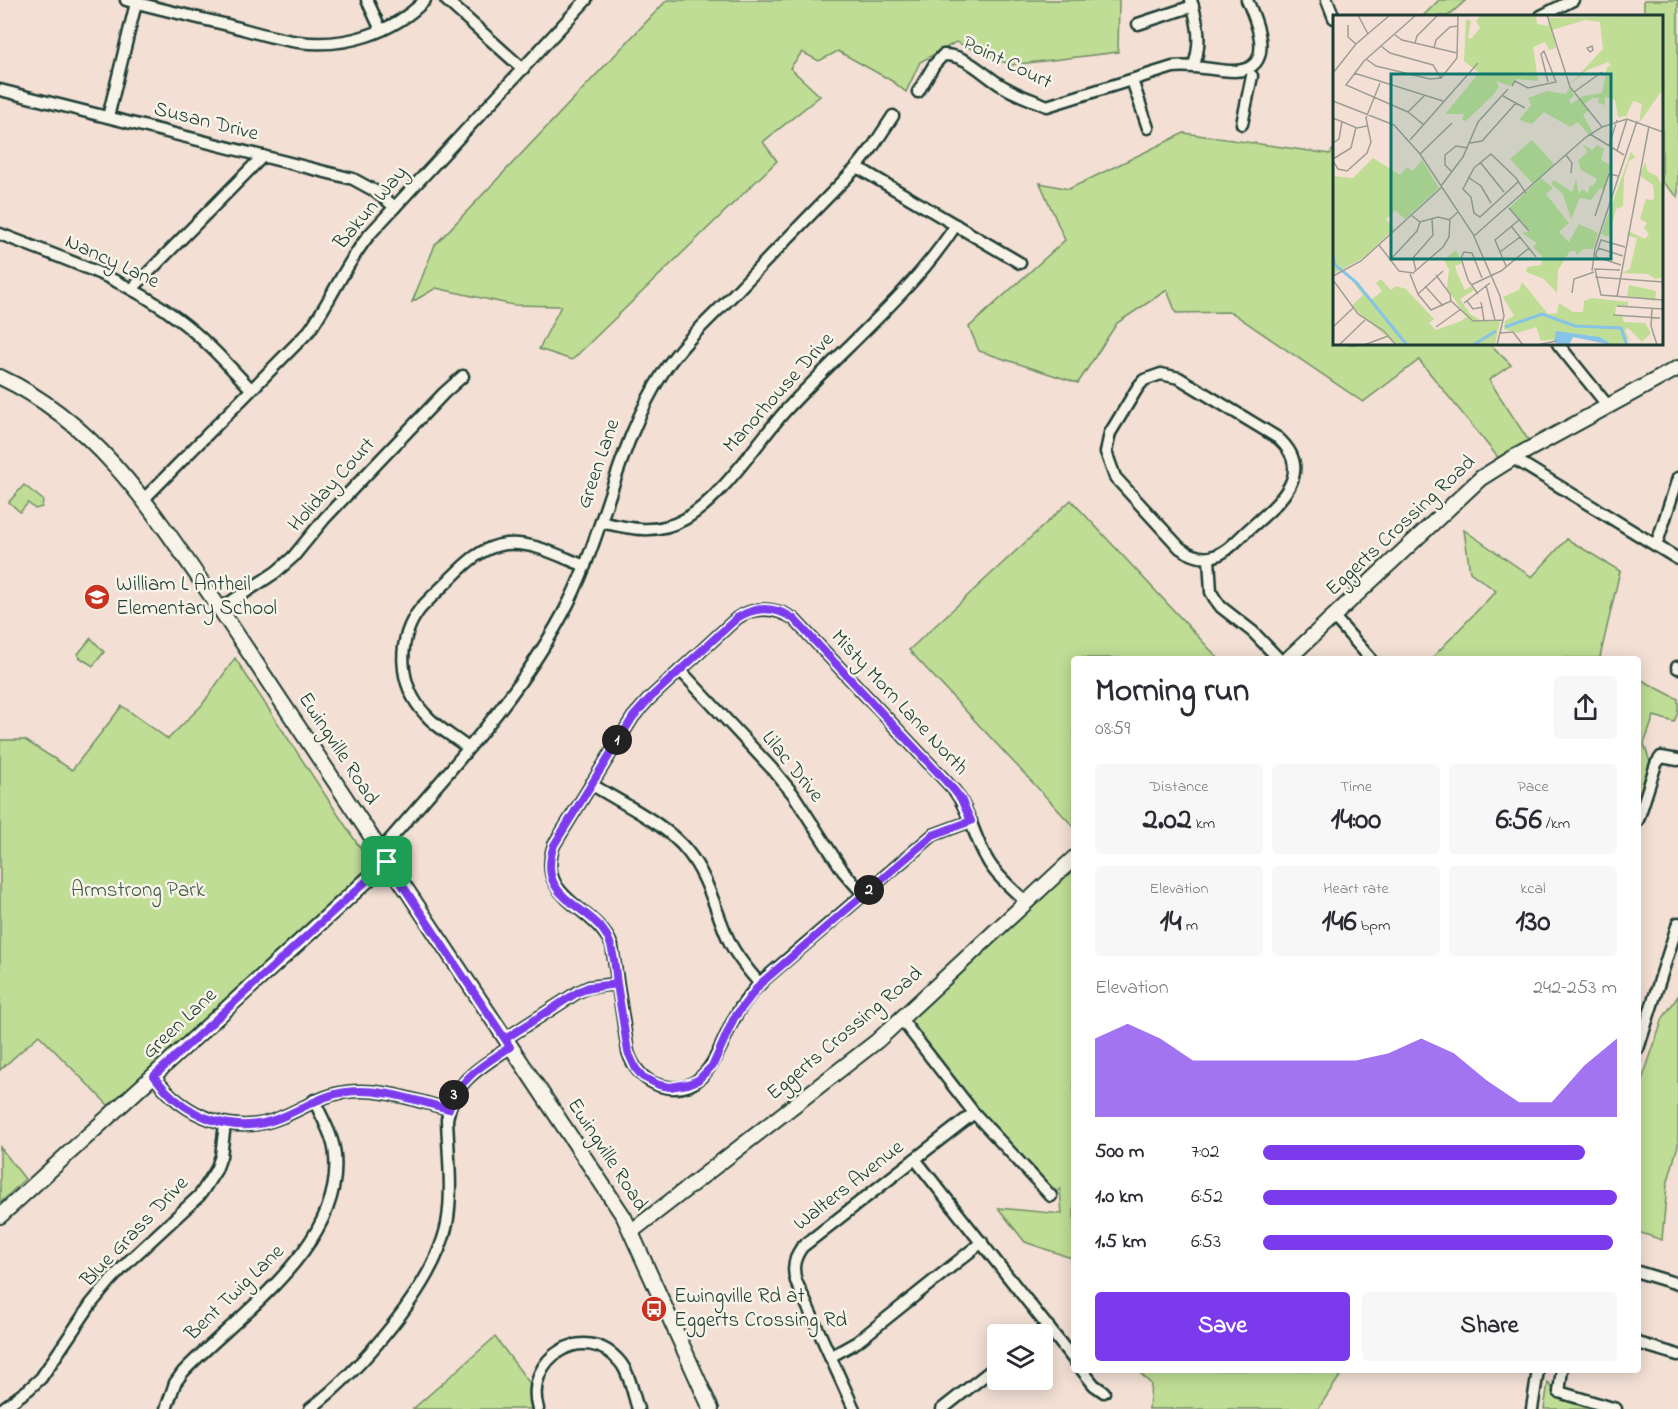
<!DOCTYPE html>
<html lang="en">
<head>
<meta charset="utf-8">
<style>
  :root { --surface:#fff; --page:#f7f7f7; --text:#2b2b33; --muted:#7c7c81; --accent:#7c3aed }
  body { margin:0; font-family:"Indie Flower",sans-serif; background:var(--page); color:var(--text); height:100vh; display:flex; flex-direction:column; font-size:22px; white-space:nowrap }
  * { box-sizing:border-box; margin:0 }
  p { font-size:20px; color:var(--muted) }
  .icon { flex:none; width:33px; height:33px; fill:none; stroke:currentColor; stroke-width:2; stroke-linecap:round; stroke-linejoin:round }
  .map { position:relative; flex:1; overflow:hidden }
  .drawer { position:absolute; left:1071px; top:656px; width:570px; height:717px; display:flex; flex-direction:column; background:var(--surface); border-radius:6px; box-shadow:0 3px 15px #0003 }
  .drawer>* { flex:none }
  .tools { position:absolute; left:987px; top:1324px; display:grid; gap:12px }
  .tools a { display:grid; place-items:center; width:66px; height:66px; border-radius:6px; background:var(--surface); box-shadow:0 3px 15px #0003; font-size:30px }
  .pin { position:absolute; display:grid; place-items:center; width:51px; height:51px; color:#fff; margin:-26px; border-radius:12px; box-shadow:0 3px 9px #0006 }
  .km { position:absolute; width:30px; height:30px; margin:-15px; border-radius:50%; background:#222; color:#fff; font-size:16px; line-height:30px; text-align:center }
  .round { display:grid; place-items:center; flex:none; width:63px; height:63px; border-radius:6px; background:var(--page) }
  .overview { display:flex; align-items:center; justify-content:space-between; height:102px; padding:0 24px }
  h1 { font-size:33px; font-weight:700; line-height:45px }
  .figures { display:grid; grid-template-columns:repeat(3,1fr); gap:9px; height:102px; padding:6px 24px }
  .figures div { display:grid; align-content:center; border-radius:6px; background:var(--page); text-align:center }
  .figures b { font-size:30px; font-weight:700 }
  .figures small { font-size:16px; font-weight:400 }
  .figures p { font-size:16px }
  .chart { height:168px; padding:12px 24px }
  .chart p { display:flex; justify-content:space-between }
  .chart svg { width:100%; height:108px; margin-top:6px; fill:var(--accent); opacity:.7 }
  .action { display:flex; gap:12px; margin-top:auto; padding:12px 24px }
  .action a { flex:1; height:69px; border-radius:6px; background:var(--accent); color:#fff; font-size:24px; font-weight:700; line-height:69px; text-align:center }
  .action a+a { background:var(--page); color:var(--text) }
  ul { padding:0 24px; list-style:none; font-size:20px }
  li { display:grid; grid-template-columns:96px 72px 1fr; align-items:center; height:45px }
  li i { height:15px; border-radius:8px; background:var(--accent) }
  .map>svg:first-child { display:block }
  .green { fill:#bfdd95; stroke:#6f8d64; stroke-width:1.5 }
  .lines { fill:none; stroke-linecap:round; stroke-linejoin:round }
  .street-casing { stroke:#1f3d34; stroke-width:15 }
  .secondary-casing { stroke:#1f3d34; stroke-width:18 }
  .street { stroke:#f7f3e8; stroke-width:10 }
  .secondary { stroke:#f7f3e8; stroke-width:14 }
  .route-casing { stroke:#fff; stroke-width:12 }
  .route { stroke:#7c3aed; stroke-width:8 }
  .labels { text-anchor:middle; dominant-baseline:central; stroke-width:5; stroke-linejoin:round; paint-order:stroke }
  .street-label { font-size:21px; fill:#1f3d34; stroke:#f7f3e8 }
  .poi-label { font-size:21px; fill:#1f3d34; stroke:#f7f3e8; text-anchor:start }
  .park-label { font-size:21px; fill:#3f5d47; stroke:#f7f3e8 }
  .inset-river { fill:none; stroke:#86c3e6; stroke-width:3 }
  .inset-road { fill:none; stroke:#9e9e94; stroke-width:1.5 }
  .view { fill:#0f766e; fill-opacity:0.15; stroke:#0f766e; stroke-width:3 }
  .inset-edge { fill:none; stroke:#1f3d34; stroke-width:3 }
</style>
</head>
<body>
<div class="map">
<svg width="1678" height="1409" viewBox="0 0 1678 1409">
  <rect width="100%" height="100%" fill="#f3dfd4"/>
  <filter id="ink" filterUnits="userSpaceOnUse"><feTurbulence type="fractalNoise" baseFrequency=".0167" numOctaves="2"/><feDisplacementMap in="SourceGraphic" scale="12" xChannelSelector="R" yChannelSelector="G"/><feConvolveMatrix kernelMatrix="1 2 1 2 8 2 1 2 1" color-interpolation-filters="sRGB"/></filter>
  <g filter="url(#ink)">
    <g class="green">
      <polygon points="667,0 1119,0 1118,52 1011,65 956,42 920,62 906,92 892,81 838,51 819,61 802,52 790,68 820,96 763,142 777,161 572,360 539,349 561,306 513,305 436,288 412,302 435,245"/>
      <polygon points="1439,0 1466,0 1448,16 1423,16"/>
      <polygon points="1644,0 1678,0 1678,197 1662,182 1662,16 1644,16"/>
      <polygon points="1184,133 1330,154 1334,148 1334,344 1490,344 1511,365 1489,380 1534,449 1505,466 1419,360 1363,402 1231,312 1176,313 1167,290 1117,323 1078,383 979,351 969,327 1065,240 1040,183 1069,189"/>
      <polygon points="24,485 43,500 42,507 35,509 28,503 20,512 9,502"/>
      <polygon points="1071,500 1218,658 1074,658 1074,827 909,650"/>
      <polygon points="1464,530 1532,577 1567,539 1620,571 1600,657 1602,658 1432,658 1496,591 1470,572"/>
      <polygon points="91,638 104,652 93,666 79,657 78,654"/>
      <polygon points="235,658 366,857 364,871 109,1106 39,1035 0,1070 0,740 25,740 72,770 122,706 168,739 202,705"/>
      <polygon points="1638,678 1678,699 1678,712 1674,722 1654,716 1644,744 1655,777 1638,826"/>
      <polygon points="1074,858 1074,1259 1025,1242 998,1208 1062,1214 1060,1189 1051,1196 901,1019"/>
      <polygon points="1678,996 1678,1145 1667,1185 1662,1240 1638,1232 1638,1092 1663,1018"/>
      <polygon points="0,1147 25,1179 0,1203"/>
      <polygon points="495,1337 534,1389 538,1409 413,1409"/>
      <polygon points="1137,1370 1344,1370 1318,1409 1149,1409 1151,1384"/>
      <polygon points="1548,1383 1563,1400 1591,1409 1544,1409"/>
    </g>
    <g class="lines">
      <g class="street-casing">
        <g id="street">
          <path d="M126,0C160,9 194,17 228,25C251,31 275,39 299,42C345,48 393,33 425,0"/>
          <polyline points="367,0 381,30"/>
          <polyline points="446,0 523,69"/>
          <path d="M1191,0C1198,23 1202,42 1194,65"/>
          <polyline points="1327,0 1334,18"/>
          <polyline points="1541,16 1573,0"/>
          <polyline points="1138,24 1193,6"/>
          <polyline points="1132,80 1148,128"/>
          <polyline points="0,90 353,179 375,191 395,207"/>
          <path d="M918,92L934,65L943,55C967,54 984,76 1004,87C1017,95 1033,100 1047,106L1173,67C1194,64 1213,71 1234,71C1277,70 1257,22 1247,0"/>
          <polyline points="108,117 136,3"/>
          <polyline points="1242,124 1252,76"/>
          <polyline points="857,167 1020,263"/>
          <path d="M0,234C61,258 125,278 178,319C205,339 228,365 251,389"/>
          <polyline points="132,289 263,156"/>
          <polyline points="1558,344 1608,406"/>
          <path d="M1161,374L1179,378L1278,438C1318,474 1275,506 1247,531C1237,540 1225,555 1210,557C1200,559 1189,554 1180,548L1115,477L1106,452L1110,433L1138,387L1144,380Z"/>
          <polyline points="1513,458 1678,559"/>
          <path d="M144,499L309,331C331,300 345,265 369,235L586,0"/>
          <path d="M601,522C630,529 657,535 685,519C723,497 757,442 787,409C843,348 910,295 956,225"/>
          <polyline points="1656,546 1678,478"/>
          <polyline points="1209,558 1211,592 1215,599 1221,607 1253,632 1278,658"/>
          <polyline points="220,609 276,572 293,557 325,518 444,393 463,376"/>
          <polyline points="1334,617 1370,658"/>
          <polyline points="1677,667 1678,668"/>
          <polyline points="680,670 775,772 793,794 843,871 864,895"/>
          <path d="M468,748C454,737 437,728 425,714C398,685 396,640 420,609C428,600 438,591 446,583C464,565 480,547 506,544C533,541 561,557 585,566"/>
          <path d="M591,784C621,803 667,824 688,852C709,878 716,914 730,943C738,959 749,971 760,984"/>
          <polyline points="1638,820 1656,764 1661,757 1678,760"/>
          <path d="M971,821L933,835L767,977C754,989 743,1002 735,1017C718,1048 707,1101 658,1085C642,1079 633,1067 628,1052L612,946C595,905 535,900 554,845L633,717L649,699L737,618C756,606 775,607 794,619L954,790C970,811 974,838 988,861C997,877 1014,890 1026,902"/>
          <path d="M380,851C448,772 522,695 569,602C606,527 618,442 664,371C684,341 712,317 737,291C777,249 817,208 857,167L872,148L893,116"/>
          <polyline points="901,1019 974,1113 1051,1196"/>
          <polyline points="505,1039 578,992 589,987 617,984"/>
          <polyline points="1638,1049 1678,923"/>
          <path d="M154,1076C183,1116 234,1138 282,1117C304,1108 322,1095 346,1092C380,1087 416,1101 449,1109"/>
          <polyline points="915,1159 1074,1360"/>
          <polyline points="1638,1272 1678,1284"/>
          <polyline points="1036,1335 1048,1326"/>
          <polyline points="1638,1343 1678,1355"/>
          <polyline points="830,1357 857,1342 982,1242"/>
          <polyline points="1082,1370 1094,1385 1104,1392"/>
          <polyline points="1562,1370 1559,1392 1616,1409"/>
          <polyline points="2,1409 29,1389 41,1378 91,1304 110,1281 130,1260 200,1195 216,1170 221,1156 225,1124"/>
          <path d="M166,1409L175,1383L183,1372C238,1314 343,1247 335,1156C334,1137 322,1118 314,1100"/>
          <path d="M310,1409C359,1371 434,1287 447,1224C453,1192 448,1152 447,1119C454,1080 480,1068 510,1047"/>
          <path d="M538,1409C523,1358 585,1320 620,1362C630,1374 633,1394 638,1409"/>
          <path d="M854,1409L796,1281C792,1268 794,1258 802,1247L974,1113"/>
          <polyline points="942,1409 998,1365"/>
          <polyline points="1532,1409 1538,1370"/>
        </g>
      </g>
      <g class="secondary-casing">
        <g id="secondary">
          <path d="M0,377C101,424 159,520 220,609L624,1217L711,1409"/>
          <polyline points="1289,658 1481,478 1513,458 1678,368"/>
          <polyline points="0,1216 387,862"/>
          <polyline points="632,1231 877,1041 1074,858"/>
        </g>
      </g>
      <use href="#street" class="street"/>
      <use href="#secondary" class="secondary"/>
    </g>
  </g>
  <g class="lines" filter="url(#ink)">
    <g class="route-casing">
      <path id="route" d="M387,862L505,1039L578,992L589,987L617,984C615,970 615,952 608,938C589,902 535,901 554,845L633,717L649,699L737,618C756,606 775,606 794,619L954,790L961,799L971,821L933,835L760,984L734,1018L713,1065L698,1080L688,1084L670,1087L659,1085L643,1077L636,1069L628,1052L617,984C604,986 591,987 578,992L505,1039L510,1047C485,1064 458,1078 449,1109C416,1101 380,1087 346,1092C322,1095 304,1108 282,1117C234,1138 183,1116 154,1076L387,862"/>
    </g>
    <use href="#route" class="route"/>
  </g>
  <defs>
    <g id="school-disc" transform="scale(1.35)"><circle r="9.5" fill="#c8321e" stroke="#f7f3e8"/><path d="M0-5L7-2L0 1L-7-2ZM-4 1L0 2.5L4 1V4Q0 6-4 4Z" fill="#fff"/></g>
    <g id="bus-disc" transform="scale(1.35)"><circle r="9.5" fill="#c8321e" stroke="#f7f3e8"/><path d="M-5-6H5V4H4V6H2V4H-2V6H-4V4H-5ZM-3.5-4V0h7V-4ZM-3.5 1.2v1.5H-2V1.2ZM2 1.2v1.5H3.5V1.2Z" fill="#fff"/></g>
  </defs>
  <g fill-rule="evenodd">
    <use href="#school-disc" x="97" y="597"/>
    <use href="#bus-disc" x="654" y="1309"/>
  </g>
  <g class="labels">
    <g class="street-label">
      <text transform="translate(1007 63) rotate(26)">Point Court</text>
      <text transform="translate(206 122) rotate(14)">Susan Drive</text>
      <text transform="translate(371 208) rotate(-50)">Bakun Way</text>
      <text transform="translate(112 262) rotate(25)">Nancy Lane</text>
      <text transform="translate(779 393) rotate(-48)">Manorhouse Drive</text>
      <text transform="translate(599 464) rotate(-71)">Green Lane</text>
      <text transform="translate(332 485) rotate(-48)">Holiday Court</text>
      <text transform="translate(1401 526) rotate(-43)">Eggerts Crossing Road</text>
      <text transform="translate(899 703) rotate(47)">Misty Morn Lane North</text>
      <text transform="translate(338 749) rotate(57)">Ewingville Road</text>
      <text transform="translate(792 767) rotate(51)">Lilac Drive</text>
      <text transform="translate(180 1024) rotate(-43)">Green Lane</text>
      <text transform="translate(845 1034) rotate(-40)">Eggerts Crossing Road</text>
      <text transform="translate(607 1155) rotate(57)">Ewingville Road</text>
      <text transform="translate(849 1186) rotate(-38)">Walters Avenue</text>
      <text transform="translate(135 1232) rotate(-46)">Blue Grass Drive</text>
      <text transform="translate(235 1293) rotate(-44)">Bent Twig Lane</text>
    </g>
    <g class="poi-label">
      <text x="116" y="585">William L Antheil<tspan x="116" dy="24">Elementary School</tspan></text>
      <text x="674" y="1297">Ewingville Rd at<tspan x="674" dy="24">Eggerts Crossing Rd</tspan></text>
    </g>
    <g class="park-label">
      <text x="138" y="891">Armstrong Park</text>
    </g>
  </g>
  <g transform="translate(1333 15)">
    <rect width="330" height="330" fill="#f3dfd4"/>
    <path d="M148,0H210L203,2L204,9L215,11L216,3L330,0V74L306,108L309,89L300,86L293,101L285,102L282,85L272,82V90L265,88L266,83H260L251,89L256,95L250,100L260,118L256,120L245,107L237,112L211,97L199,109L186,105L198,90L195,83L214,76L233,79L237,72L241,81L236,85L238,89L250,81L269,78L274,52L278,51L275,47L255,55L237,69L270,34L267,7L252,5L219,15L223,33L216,35L212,27L200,32L205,66L183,64L177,71L163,66L166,72L160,80L133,106L129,105L131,99H112L146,58L131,46L133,4L138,6L135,22L138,24L147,13L143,6ZM199,125L221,149L200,169L177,144ZM250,129L259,135L264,130L271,134L268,145L279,151L271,175L267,173L258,185L247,183L238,204L230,179L218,169L221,165L239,177L243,164L246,179L249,174L255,178L257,170L260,171L264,164L248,155L245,146L254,137ZM298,137L302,142L296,146L291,163L290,191L283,194L276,222L268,219ZM40,143L67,160L74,152L80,156L89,145L106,173L72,204L62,195L53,204L61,214L30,243L0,259V161L20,163ZM312,147L315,157L324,161L330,172V262L322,264L315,259L289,258L297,254L304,223L294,221L295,216L312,224L316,219L311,213L314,208L307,204L313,184L320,185L321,181L320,170L307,161ZM208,163L220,173L213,179L236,208L226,217L236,227L246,209L265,218L260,234H250L244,240L242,236H237L225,255L224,278L211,264L193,257L194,252L208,250L209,241L200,232L204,228L189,218L197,216L176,193ZM123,235L129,248L122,251L124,258L132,275L138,271L141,275L127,284L137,299L149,306H167L162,330H63L18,291L30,280L12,257L38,285L49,276L43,268L48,264L58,275L63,271L73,274L101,304L96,308L103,315L128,306L134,302L114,274L116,254L111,245ZM189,267L215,299L224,298L226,288L240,297H250L251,286L259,283L295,287V291L283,292L282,300L289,301L291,307L312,308L318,318L309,327L295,313L292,315L298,330L294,323L292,330H279L257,320L208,326L203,312L184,318L171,314L172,306L181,301L170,282L186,275ZM296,270L323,276L322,286L294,281Z" fill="#bfdd95"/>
    <path d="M223,316L267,322L279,330L240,322L236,330H227L221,327Z" fill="#86c3e6"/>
    <path class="inset-river" d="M0,240L2,250L23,267L74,330M172,312L209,299L242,311L288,313L294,330M140,330L163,316"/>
    <path class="inset-road" d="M25,0L35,19M83,0L31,46L13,70L75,97L91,110M214,0L237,72L269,112M15,10V22L23,29M62,20L69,25L124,38M82,28L84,21L105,0M48,31L57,38L100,50L108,63M259,31L260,35L257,37L254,33ZM101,33L103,25L117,12L125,11M33,44L43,51L97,64L108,63L124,43L125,0M0,58L23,29L57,0M21,58L110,86M179,71L182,66L195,73L223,67L211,36L208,39L215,67M241,77L269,57M170,81L192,93M0,86L61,110L87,139L140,219L167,281L171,301L164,330M75,97L92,80M0,103L24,113L34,111M257,119L291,140M77,125L145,48M0,128L6,124L9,107M137,128L149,126L183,88M276,131L284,105M284,136L294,104M87,139L119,108M233,140L239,148L238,158M0,144L18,133L23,112M0,146L5,154L14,156L34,138L38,127L33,103L47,68M147,147L171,177M119,157L112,150V140L123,131L135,133M135,162L148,171L158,188M185,167L147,202L141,198L138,182L130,174L141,153L158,139L183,163L193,178M108,171L130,142L145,107L175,74M176,193L196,216M78,200L87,207L105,202L117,205M262,201L276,159L285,161M178,211L203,242M141,221L253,122L269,112L294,104L330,117M46,230L66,256L80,258L110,232L116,222L117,204L125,197M265,233L290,241M167,237L187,222M57,245L84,216L87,207M288,250L263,242V239L268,225L292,232M173,251L162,225L186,205M287,255L262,254L268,280L330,285M83,256L80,243L100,220L99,204M259,256L262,233L304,106M77,259L85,279L98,295L118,286L140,306L170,305M103,260L117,279L118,286M0,261L28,246L109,172M262,262L330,267M0,265L25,299L51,316L63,330M138,270L168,256L196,233M153,270L162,305M92,271L110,291M239,278L241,264L261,257M85,279L110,256M145,279L135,265L128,243L131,237L139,238L149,263M284,282L316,111M134,286L140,294L150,292M148,287L151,305M131,288L157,268M284,291L330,294M319,294L318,311L324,330M280,300L327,303M0,312L20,293M103,312L128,294M167,318L180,317L190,330M6,330L32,305M31,330L55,321M204,330L223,326"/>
    <path class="view" d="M58,59H278V244H58Z"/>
    <rect width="330" height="330" class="inset-edge"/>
  </g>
</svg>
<div class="tools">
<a><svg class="icon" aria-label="layers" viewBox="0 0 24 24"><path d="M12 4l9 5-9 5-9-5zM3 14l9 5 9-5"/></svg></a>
</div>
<div class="pin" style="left:387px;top:862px;background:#1e9e55"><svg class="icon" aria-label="arrive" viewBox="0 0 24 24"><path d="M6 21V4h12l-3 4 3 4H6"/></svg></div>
<b class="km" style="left:617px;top:740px">1</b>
<b class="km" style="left:869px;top:890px">2</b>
<b class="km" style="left:454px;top:1095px">3</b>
<section class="drawer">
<div class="overview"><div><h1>Morning run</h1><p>08:59</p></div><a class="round"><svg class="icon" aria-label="share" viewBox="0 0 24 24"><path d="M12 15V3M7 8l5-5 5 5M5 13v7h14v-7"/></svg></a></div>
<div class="figures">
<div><p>Distance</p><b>2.02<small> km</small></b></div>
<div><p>Time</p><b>14:00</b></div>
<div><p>Pace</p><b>6:56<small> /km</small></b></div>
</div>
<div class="figures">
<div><p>Elevation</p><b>14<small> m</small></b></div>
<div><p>Heart rate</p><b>146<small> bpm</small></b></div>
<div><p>kcal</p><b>130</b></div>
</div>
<div class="chart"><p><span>Elevation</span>242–253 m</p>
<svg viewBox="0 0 160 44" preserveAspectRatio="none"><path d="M0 44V12L10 6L20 12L30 21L40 21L50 21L60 21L70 21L80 21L90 18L100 12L110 18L120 29L130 38L140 38L150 23L160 12V44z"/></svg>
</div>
<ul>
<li><b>500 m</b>7:02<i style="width:91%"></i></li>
<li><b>1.0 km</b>6:52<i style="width:100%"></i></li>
<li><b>1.5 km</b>6:53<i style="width:99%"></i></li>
</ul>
<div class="action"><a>Save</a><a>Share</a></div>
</section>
</div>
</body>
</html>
